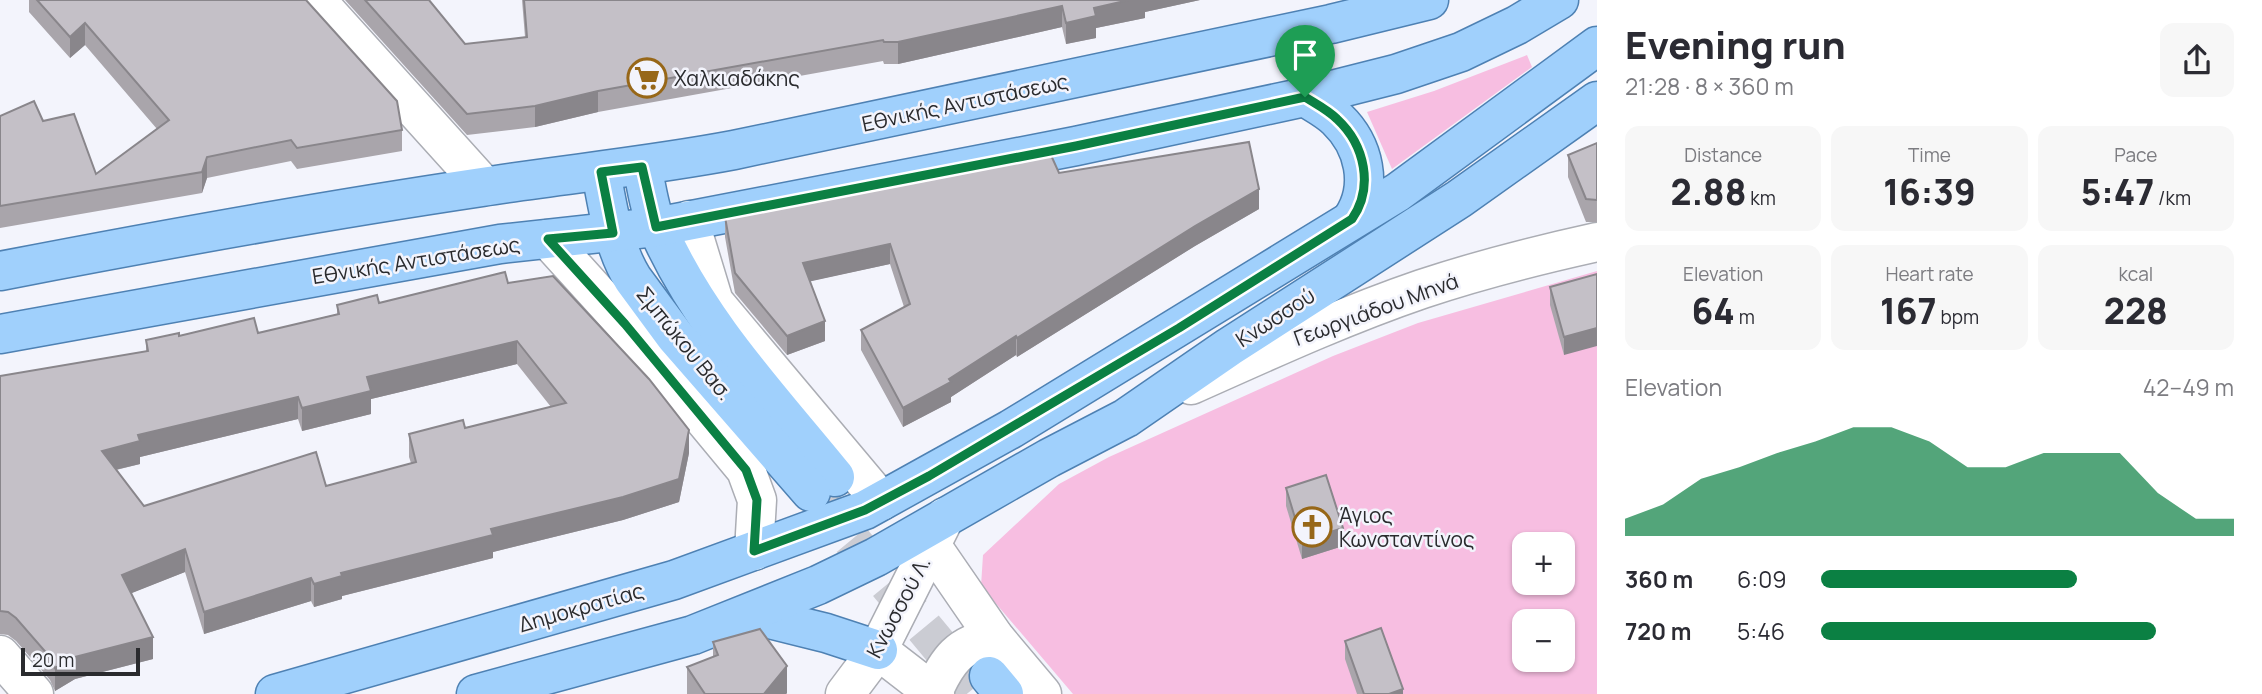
<!DOCTYPE html>
<html lang="en">
<head>
<meta charset="utf-8">
<style>
  :root { --surface:#fff; --page:#f7f7f7; --text:#2b2b33; --muted:#7c7c81; --accent:#0b8043 }
  body { margin:0; font-family:Manrope,sans-serif; background:var(--page); color:var(--text); height:100vh; display:flex; flex-direction:column; font-size:26px; white-space:nowrap }
  * { box-sizing:border-box; margin:0 }
  p { font-size:23px; color:var(--muted) }
  .icon { flex:none; width:38px; height:38px; fill:none; stroke:currentColor; stroke-width:2; stroke-linecap:round; stroke-linejoin:round }
  .map { position:relative; flex:1; overflow:hidden }
  .details { display:flex; flex-direction:column; background:var(--surface); width:665px }
  .details>* { flex:none }
  .tools { position:absolute; left:1512px; top:532px; display:grid; gap:14px }
  .tools a { display:grid; place-items:center; width:63px; height:63px; border-radius:14px; background:var(--surface); box-shadow:0 2px 5px #0004; font-size:35px }
  .scale { position:absolute; left:21px; bottom:18px; width:119px; box-sizing:border-box; padding-left:7px; border:4px solid #2a2b2e; border-top:0; font-size:19px; line-height:24px; white-space:nowrap; color:#2a2b2e; -webkit-text-stroke:5px #f3f4fc; paint-order:stroke }
  .pin { position:absolute; display:grid; place-items:center; width:60px; height:60px; color:#fff; margin:-72px -30px; border-radius:50% 50% 50% 0; rotate:-45deg; box-shadow:0 0 7px #0007 }
  .pin .icon { rotate:45deg }
  .round { display:grid; place-items:center; flex:none; width:74px; height:74px; border-radius:14px; background:var(--page) }
  .headline { display:flex; align-items:center; justify-content:space-between; height:119px; padding:0 28px }
  h1 { font-size:38px; font-weight:800; line-height:52px }
  .metrics { display:grid; grid-template-columns:repeat(3,1fr); gap:10px; height:119px; padding:7px 28px }
  .metrics div { display:grid; align-content:center; border-radius:14px; background:var(--page); text-align:center }
  .metrics b { font-size:35px; font-weight:800 }
  .metrics small { font-size:19px; font-weight:400 }
  .metrics p { font-size:19px }
  .chart { height:196px; padding:14px 28px }
  .chart p { display:flex; justify-content:space-between }
  .chart svg { width:100%; height:126px; margin-top:7px; fill:var(--accent); opacity:.7 }
  ul { padding:0 28px; list-style:none; font-size:23px }
  li { display:grid; grid-template-columns:112px 84px 1fr; align-items:center; height:52px }
  li i { height:18px; border-radius:9px; background:var(--accent) }
  main { display:flex; flex:1; min-height:0 }
  .map>svg:first-child { display:block }
  .green { fill:#f7bee1; fill-rule:evenodd }
  .lines { fill:none; stroke-linecap:round; stroke-linejoin:round }
  .major-tunnel { stroke:#cbccd3; stroke-width:38; stroke-dasharray:38 19; stroke-linecap:butt }
  .minor-casing { stroke:#abadb4; stroke-width:41 }
  .major-casing { stroke:#4e81b3; stroke-width:41 }
  .minor { stroke:#fff; stroke-width:38 }
  .major { stroke:#a0d0fc; stroke-width:38 }
  .wall { fill:#a9a5ab; fill-rule:evenodd }
  .shaded-wall { fill:#89868b }
  .building { fill:#c4c0c7; stroke:#89868b; stroke-width:2; fill-rule:evenodd }
  .route-casing { stroke:#fff; stroke-width:14 }
  .route { stroke:#0b8043; stroke-width:9 }
  .labels { text-anchor:middle; dominant-baseline:central; stroke-width:5; stroke-linejoin:round; paint-order:stroke }
  .poi-label { font-size:21px; fill:#2a2b2e; stroke:#f3f4fc; text-anchor:start }
  .street-label { font-size:21px; fill:#2a2b2e; stroke:#f3f4fc }
</style>
</head>
<body>
<main>
<div class="map">
<svg width="1597" height="694" viewBox="0 0 1597 694">
  <rect width="100%" height="100%" fill="#f3f4fc"/>
  <g class="green">
    <polygon points="1527,55 1532,67 1392,169 1367,112 1434,91"/>
    <path d="M1597,271V694H1073L981,586L983,555L1059,484L1109,457L1333,356L1418,323ZM1524,544H1563V583H1524ZM1524,621H1563V660H1524Z"/>
  </g>
  <g class="lines">
    <polyline class="major-tunnel" points="815,496 974,688"/>
    <g class="minor-casing">
      <g id="minor">
        <polyline points="316,0 484,186"/>
        <polyline points="689,220 714,302 881,501"/>
        <polyline points="548,239 625,324 746,470 757,500 754,551"/>
        <path d="M1191,385C1267,351 1343,316 1422,289C1479,270 1538,255 1597,242"/>
        <polyline points="931,545 995,638 1042,694"/>
        <polyline points="878,650 935,694"/>
        <polyline points="0,655 34,694"/>
        <path d="M933,692C947,661 959,643 995,638"/>
        <polyline points="845,694 878,650 945,517"/>
      </g>
    </g>
    <g class="major-casing">
      <g id="major">
        <path d="M1305,97C1316,104 1328,110 1337,119C1364,145 1374,186 1352,219"/>
        <path d="M642,167C647,187 649,210 658,229C699,323 771,398 835,477"/>
        <path d="M601,172C608,208 613,247 633,279L675,336L811,492"/>
        <path d="M0,271C160,240 321,211 482,187C566,174 650,166 734,150L1331,24L1429,0"/>
        <polyline points="0,334 500,244 656,227 1076,146 1305,97 1396,74 1461,52 1517,25 1559,0"/>
        <polyline points="749,614 826,633 878,650"/>
        <polyline points="989,676 1004,694"/>
        <polyline points="275,694 674,580 865,510 1011,429 1398,192 1597,46"/>
        <polyline points="476,694 693,635 818,585 876,557 1049,458 1126,418 1229,347 1459,199 1597,101"/>
      </g>
    </g>
    <use href="#minor" class="minor"/>
    <use href="#major" class="major"/>
  </g>
  <g class="wall">
    <polygon points="29,0 306,0 402,130 402,151 297,169 291,161 207,178 202,193 0,228 0,116 43,121 96,174 157,129 85,45 70,58 29,12"/>
    <polygon points="345,0 429,0 465,44 525,37 522,0 1200,0 1145,12 1145,18 1096,28 1096,38 1066,44 1062,27 898,64 884,64 883,61 598,112 535,127 467,135"/>
    <polygon points="1597,143 1597,222 1586,222 1568,177 1568,155"/>
    <polygon points="1059,173 1259,209 1195,246 1017,357 1016,355 951,397 951,402 903,427 861,350 861,330 904,307 890,264 810,281 825,341 787,355 735,293 725,237 725,217"/>
    <polygon points="1597,274 1564,355 1550,305 1550,287"/>
    <path d="M508,283L689,453L679,502L623,520L493,552V558L342,596V599L314,607L311,601L204,634L185,572L131,593L153,659L75,679L55,691L50,680L16,641L8,635L0,634V376L146,352V340L179,336L258,333L337,314V305L379,303ZM517,364L551,407L465,428L409,434V457L411,463L326,486L144,506L116,470L140,464V457L298,419L302,431L371,414V399Z"/>
    <polygon points="1286,488 1343,546 1302,559 1286,506"/>
    <polygon points="1345,641 1403,694 1357,694 1345,659"/>
    <polygon points="713,642 787,693 786,694 687,694 687,667 713,657"/>
  </g>
  <g class="shaded-wall">
    <polygon points="1129,0 1200,0 1145,12 1145,18 1096,28 1096,38 1066,44 1066,23 1094,8"/>
    <polygon points="1062,6 1062,27 898,64 898,42"/>
    <polygon points="85,23 85,45 70,58 70,37"/>
    <polygon points="598,91 598,112 535,127 535,106"/>
    <polygon points="207,157 207,178 202,193 202,172"/>
    <polygon points="1259,189 1259,209 1195,246 1017,357 1017,338 1195,226"/>
    <polygon points="890,244 890,264 803,283 803,263"/>
    <polygon points="825,321 825,341 787,355 787,336"/>
    <polygon points="1597,328 1597,346 1564,355 1564,337"/>
    <polygon points="1016,336 1016,355 951,397 951,402 903,427 903,408"/>
    <polygon points="517,341 517,364 371,399 371,414 302,431 302,408 367,377"/>
    <polygon points="298,397 298,419 140,457 140,464 102,473 102,451 138,435"/>
    <polygon points="689,430 689,453 679,502 623,520 493,552 493,558 342,596 342,599 314,607 314,584 341,573 491,529"/>
    <polygon points="1343,528 1343,546 1302,559 1302,541"/>
    <polygon points="185,549 185,572 122,597 122,575"/>
    <polygon points="311,578 311,601 204,634 204,612"/>
    <polygon points="153,637 153,659 75,679 55,691 55,668 75,657"/>
    <polygon points="787,666 787,693 786,694 764,694"/>
    <polygon points="1403,689 1403,694 1389,694"/>
  </g>
  <g class="building">
    <polygon points="37,0 306,0 397,101 402,130 297,148 291,140 207,157 202,172 0,206 0,116 34,101 43,121 74,114 96,174 169,120 85,23 70,37"/>
    <polygon points="365,0 429,0 465,44 527,37 524,0 1129,0 1094,8 1096,16 1066,23 1062,6 898,42 884,42 883,40 598,91 535,106 467,114"/>
    <polygon points="1249,142 1259,189 1195,226 1017,338 1016,336 949,379 951,382 903,408 861,330 910,304 890,244 803,263 825,321 787,336 735,273 725,217 1050,153 1059,173"/>
    <polygon points="1597,143 1597,200 1586,199 1568,155"/>
    <path d="M505,272L508,283L553,276L649,379L689,430L679,479L623,497L491,529L493,535L341,573L342,576L314,584L311,578L204,612L185,549L122,575L153,637L75,657L55,668L50,657L16,618L8,612L0,611V376L148,351L146,340L179,333V336L254,318L258,333L339,314L337,305L377,295L379,303ZM517,341L566,403L465,428L463,420L409,434L416,462L326,486L316,452L144,506L102,451L140,441L138,435L298,397L302,408L371,391L367,377Z"/>
    <polygon points="1597,274 1597,328 1564,337 1550,287"/>
    <polygon points="1326,475 1343,528 1302,541 1286,488"/>
    <polygon points="1381,628 1403,689 1389,694 1364,694 1345,641"/>
    <polygon points="760,629 787,666 764,694 705,694 687,667 718,655 713,642"/>
  </g>
  <g class="lines">
    <g class="route-casing">
      <path id="route" d="M1305,97C1316,104 1328,110 1337,119C1365,145 1374,187 1352,219L1179,328L929,476L865,510L754,551L757,500L746,470L625,324L548,239L613,233L601,172L642,167L656,227L1076,146Z"/>
    </g>
    <use href="#route" class="route"/>
  </g>
  <defs>
    <g id="supermarket-ring" transform="scale(2.0125)"><circle r="9.5" fill="#f3f4fc" stroke="#976718" stroke-width="1.5"/><path d="M-6-5.5h2.5l.6 2H6L4.5 2H-2.5L-4.4-4H-6ZM-1.5 3.2a1.3 1.3 0 1 0 .1 0ZM3 3.2a1.3 1.3 0 1 0 .1 0Z" fill="#976718"/></g>
    <g id="church-ring" transform="scale(2.0125)"><circle r="9.5" fill="#f3f4fc" stroke="#976718" stroke-width="1.5"/><path d="M-1.2-6h2.4v3.5h3.3v2.4h-3.3V6h-2.4V-.1h-3.3v-2.4h3.3Z" fill="#976718"/></g>
  </defs>
  <g fill-rule="evenodd">
    <use href="#supermarket-ring" x="647" y="78"/>
    <use href="#church-ring" x="1312" y="527"/>
  </g>
  <g class="labels">
    <g class="poi-label">
      <text x="674" y="78">Χαλκιαδάκης</text>
      <text x="1339" y="515">Άγιος<tspan x="1339" dy="24">Κωνσταντίνος</tspan></text>
    </g>
    <g class="street-label">
      <text transform="translate(965 102) rotate(-12)">Εθνικής Αντιστάσεως</text>
      <text transform="translate(416 260) rotate(-9)">Εθνικής Αντιστάσεως</text>
      <text transform="translate(1376 309) rotate(-20)">Γεωργιάδου Μηνά</text>
      <text transform="translate(1275 317) rotate(-33)">Κνωσσού</text>
      <text transform="translate(685 343) rotate(51)">Σμπώκου Βασ.</text>
      <text transform="translate(581 607) rotate(-16)">Δημοκρατίας</text>
      <text transform="translate(898 607) rotate(-62)">Κνωσσού Λ.</text>
    </g>
  </g>
</svg>
<div class="tools">
<a>+</a>
<a>−</a>
</div>
<div class="scale">20 m</div>
<div class="pin" style="left:1305px;top:97px;background:#1e9e55"><svg class="icon" aria-label="arrive" viewBox="0 0 24 24"><path d="M6 21V4h12l-3 4 3 4H6"/></svg></div>
</div>
<section class="details">
<div class="headline"><div><h1>Evening run</h1><p>21:28 · 8 × 360 m</p></div><a class="round"><svg class="icon" aria-label="share" viewBox="0 0 24 24"><path d="M12 15V3M7 8l5-5 5 5M5 13v7h14v-7"/></svg></a></div>
<div class="metrics">
<div><p>Distance</p><b>2.88<small> km</small></b></div>
<div><p>Time</p><b>16:39</b></div>
<div><p>Pace</p><b>5:47<small> /km</small></b></div>
</div>
<div class="metrics">
<div><p>Elevation</p><b>64<small> m</small></b></div>
<div><p>Heart rate</p><b>167<small> bpm</small></b></div>
<div><p>kcal</p><b>228</b></div>
</div>
<div class="chart"><p><span>Elevation</span>42–49 m</p>
<svg viewBox="0 0 160 44" preserveAspectRatio="none"><path d="M0 44V38L10 33L20 24L30 20L40 15L50 11L60 6L70 6L80 11L90 20L100 20L110 15L120 15L130 15L140 29L150 38L160 38V44z"/></svg>
</div>
<ul>
<li><b>360 m</b>6:09<i style="width:62%"></i></li>
<li><b>720 m</b>5:46<i style="width:81%"></i></li>
</ul>
</section>
</main>
</body>
</html>
